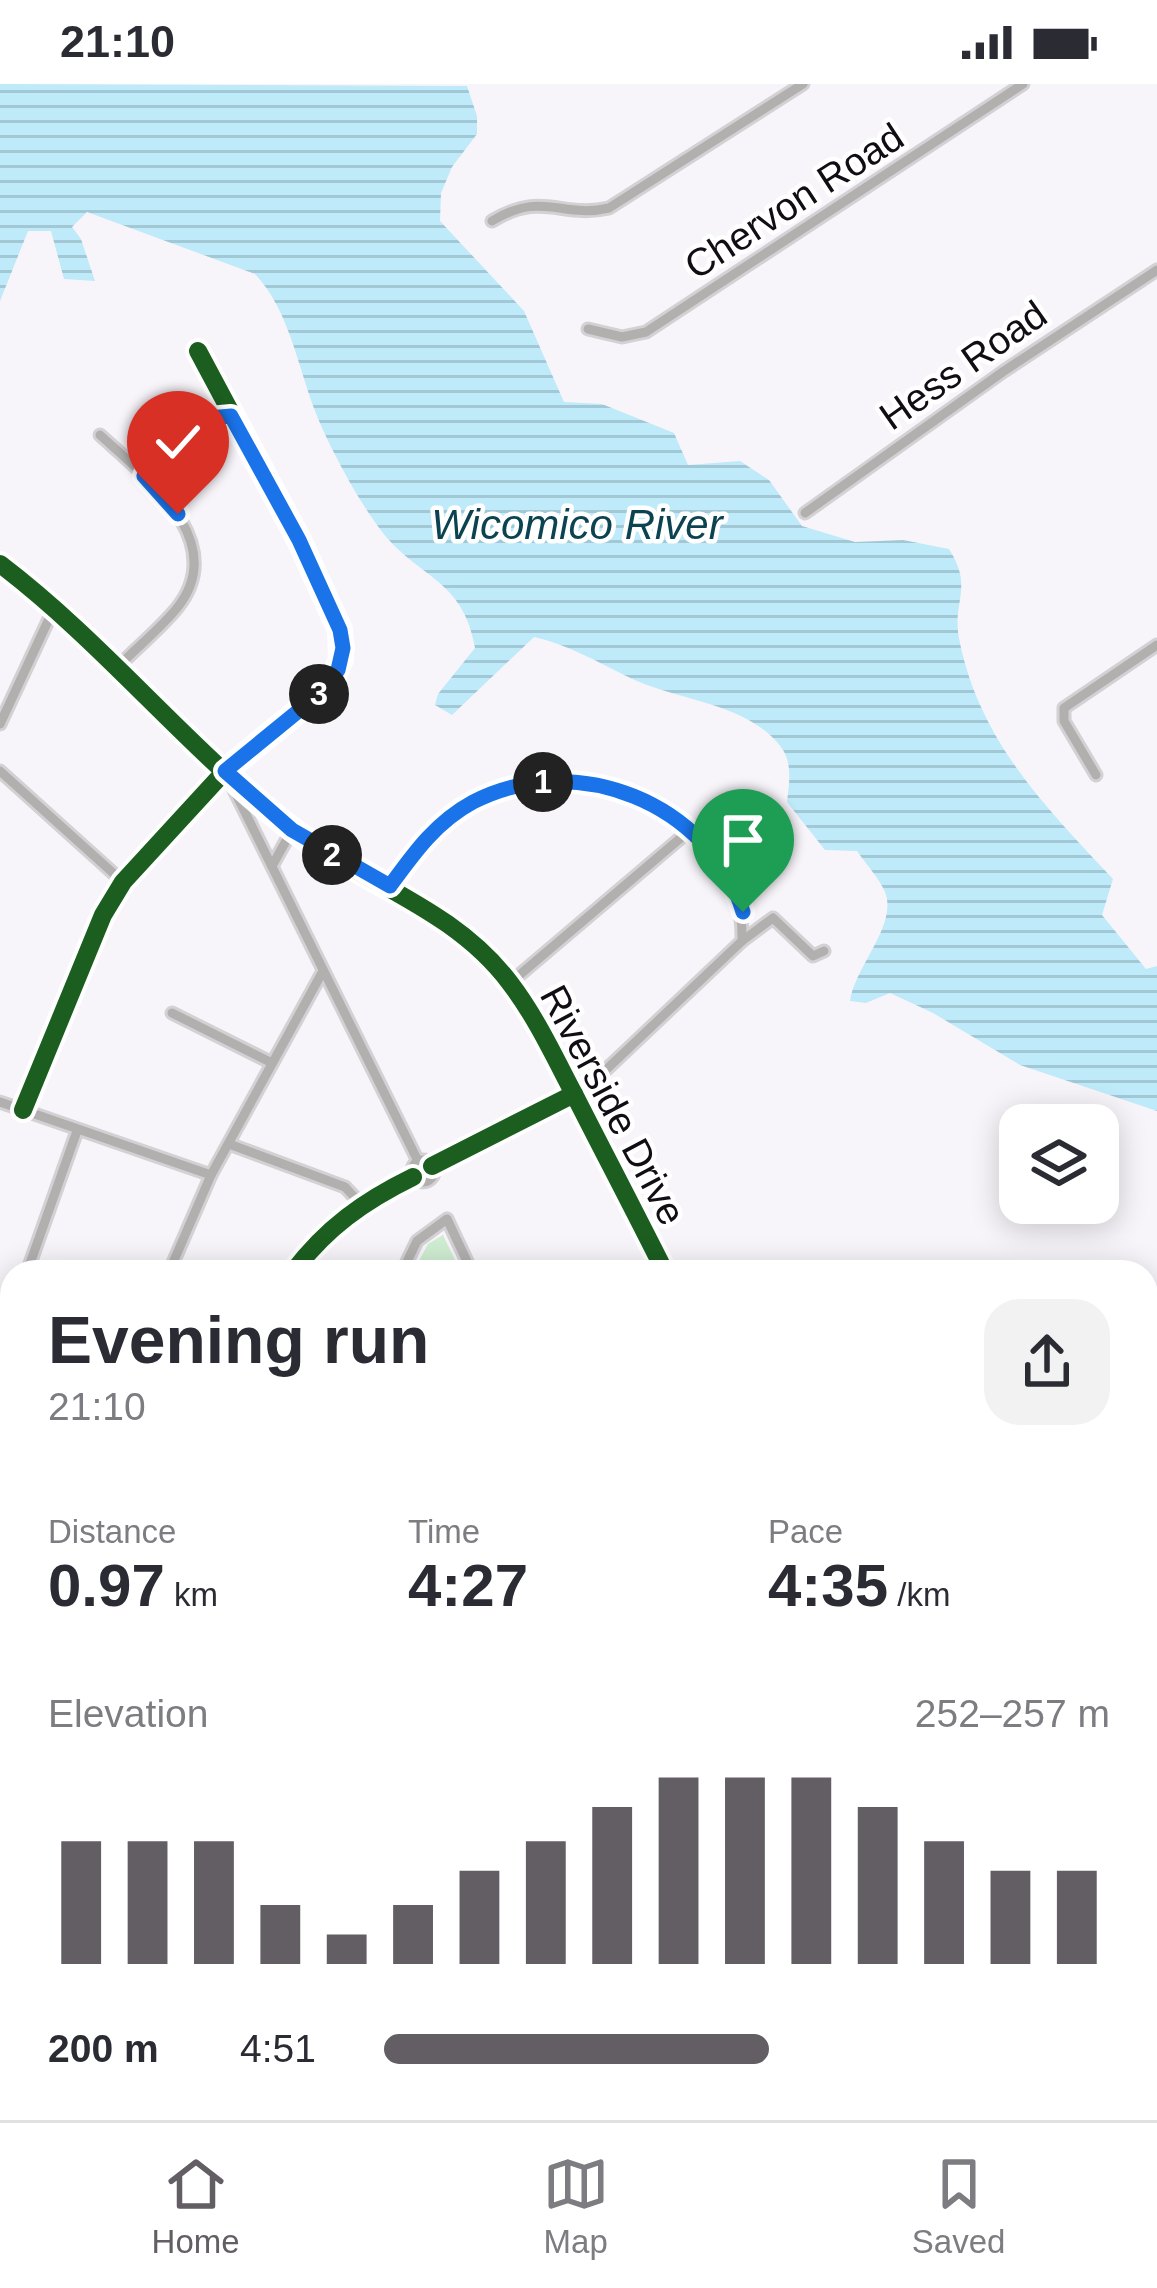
<!DOCTYPE html>
<html lang="en">
<head>
<meta charset="utf-8">
<style>
  :root { --surface:#fff; --page:#f2f2f3; --text:#2b2b33; --muted:#7c7c81; --line:#e1e1e2; --accent:#625e64 }
  body { margin:0; font-family:Helvetica,sans-serif; background:var(--page); color:var(--text); height:100vh; display:flex; flex-direction:column; font-size:45px; white-space:nowrap }
  * { box-sizing:border-box; margin:0 }
  p { font-size:39px; color:var(--muted) }
  .icon { flex:none; width:66px; height:66px; fill:none; stroke:currentColor; stroke-width:2; stroke-linecap:round; stroke-linejoin:round }
  .map { position:relative; flex:1; overflow:hidden }
  .panel { position:absolute; left:0px; top:1176px; width:1158px; height:861px; display:flex; flex-direction:column; background:var(--surface); border-radius:36px 36px 0 0; box-shadow:0 6px 30px #0003 }
  .panel>* { flex:none }
  .buttons { position:absolute; left:999px; top:1020px; display:grid; gap:24px }
  .buttons a { display:grid; place-items:center; width:120px; height:120px; border-radius:24px; background:var(--surface); box-shadow:0 6px 30px #0003; font-size:60px }
  .pin { position:absolute; display:grid; place-items:center; width:102px; height:102px; color:#fff; margin:-123px -51px; border-radius:50% 50% 50% 0; rotate:-45deg; box-shadow:0 0 12px #0007 }
  .pin .icon { rotate:45deg }
  .km { position:absolute; width:60px; height:60px; margin:-30px; border-radius:50%; background:#222; color:#fff; font-size:33px; line-height:60px; text-align:center }
  .round { display:grid; place-items:center; flex:none; width:126px; height:126px; border-radius:36px; background:var(--page) }
  .overview { display:flex; align-items:center; justify-content:space-between; height:204px; padding:0 48px }
  h1 { font-size:66px; font-weight:600; line-height:90px }
  .metrics { display:grid; grid-template-columns:repeat(3,1fr); gap:18px; height:204px; padding:12px 48px }
  .metrics div { display:grid; align-content:center }
  .metrics b { font-size:60px; font-weight:600 }
  .metrics small { font-size:33px; font-weight:400 }
  .metrics p { font-size:33px }
  .chart { height:336px; padding:24px 48px }
  .chart p { display:flex; justify-content:space-between }
  .chart svg { width:100%; height:216px; margin-top:12px; stroke:var(--accent); stroke-width:6 }
  ul { padding:0 48px; list-style:none; font-size:39px }
  li { display:grid; grid-template-columns:192px 144px 1fr; align-items:center; height:90px }
  li i { height:30px; border-radius:15px; background:var(--accent) }
  .status { display:flex; justify-content:space-between; align-items:center; height:84px; padding:0 60px; background:var(--surface); direction:ltr }
  .status svg { height:33px; fill:currentColor }
  .dock { display:flex; justify-content:space-around; align-items:center; height:168px; border-top:3px solid var(--line); background:var(--surface); font-size:33px; color:var(--muted) }
  .dock a { display:grid; justify-items:center; gap:6px }
  .dock .selected { color:var(--accent) }
  .map>svg:first-child { display:block }
  .park { fill:url(#park-crowns) }
  .water { fill:url(#water-rules) }
  .lines { fill:none; stroke-linecap:round; stroke-linejoin:round }
  .minor-casing { stroke:#d3d1d4; stroke-width:15 }
  .minor { stroke:#b2b0af; stroke-width:9 }
  .cycleway-casing { stroke:#fff; stroke-width:26 }
  .cycleway { stroke:#1b5e20; stroke-width:18 }
  .route-casing { stroke:#fff; stroke-width:24 }
  .route { stroke:#1a73e8; stroke-width:15 }
  .labels { text-anchor:middle; dominant-baseline:central; stroke-width:9; stroke-linejoin:round; paint-order:stroke }
  .street-label { font-size:39px; fill:#110d14; stroke:#fff }
  .water-label { font-size:42px; font-style:italic; fill:#0b4350; stroke:#fff }
</style>
</head>
<body>
<div class="status"><b>21:10</b><svg viewBox="0 0 49 12"><path d="M0 12V9h3v3zM5 12V6h3v6zM10 12V3h3v9zM15 12V0h3v12zM26 1h20v11H26zM47 4h2v5h-2z"/></svg></div>
<div class="map">
<svg width="1157" height="2036" viewBox="0 0 1157 2036">
  <defs>
    <pattern id="park-crowns" width="20" height="18" patternUnits="userSpaceOnUse" patternTransform="scale(3)"><rect width="20" height="18" fill="#cfedd1"/><path d="M2 6a3 3 0 1 1 6 0M12 15a3 3 0 1 1 6 0" fill="none" stroke="#b1cab3"/></pattern>
    <pattern id="water-rules" width="6" height="5" patternUnits="userSpaceOnUse" patternTransform="scale(3)"><rect width="6" height="5" fill="#beeaf9"/><path d="M0 2.5h6" fill="none" stroke="#a2c8d5"/></pattern>
  </defs>
  <rect width="100%" height="100%" fill="#f8f5fa"/>
  <polygon class="park" points="443,1151 461,1188 413,1188 428,1160"/>
  <path class="water" d="M0,0L467,2L477,32V50L452,83L441,109L440,137L524,227L564,318L602,320L674,349L688,381L740,377L769,396L802,442L855,458L903,456L949,465C974,504 952,517 959,554C978,655 1045,723 1113,795L1102,831L1146,885L1157,882V1027L1020,981L933,929L890,909L866,919L850,917C855,882 898,841 885,808C879,794 866,780 857,767L825,766L787,718C789,700 793,679 781,663C748,620 683,617 637,597C602,581 573,562 534,553L452,631L435,621L438,610L475,564C463,493 416,494 380,445C358,416 331,366 317,332C298,285 290,227 255,190L87,128L72,143L81,155L95,197L64,195L51,147H28L0,217Z"/>
  <g class="lines">
    <g class="minor-casing">
      <g id="minor">
        <path d="M492,137C543,106 561,135 609,124L803,0"/>
        <polyline points="588,245 622,253 646,248 1023,0"/>
        <path d="M100,351C145,392 231,457 177,524C160,545 137,563 118,583"/>
        <path d="M144,392C164,340 179,336 231,332"/>
        <polyline points="805,429 1004,287 1157,186"/>
        <path d="M0,480C104,559 186,663 289,743C362,799 453,823 510,899C536,933 554,972 574,1010C604,1069 635,1128 665,1188"/>
        <polyline points="0,640 55,522"/>
        <polyline points="0,687 123,798"/>
        <polyline points="1096,691 1064,637 1064,624 1157,561"/>
        <polyline points="227,692 418,1077"/>
        <polyline points="272,782 292,746"/>
        <path d="M390,802C421,760 448,726 499,707C601,668 746,742 742,857L592,999L432,1082"/>
        <polyline points="742,857 773,834 813,872 824,867"/>
        <polyline points="510,899 690,746"/>
        <polyline points="172,929 270,978"/>
        <polyline points="0,1018 211,1091"/>
        <polyline points="23,1026 103,831 123,798 225,687 318,611 332,597 341,575 340,546 299,456 198,267"/>
        <polyline points="229,1060 345,1103 361,1120"/>
        <circle cx="423" cy="1087" r="11"/>
        <polyline points="27,1188 77,1047"/>
        <polyline points="169,1188 211,1091 323,887"/>
        <path d="M293,1188C326,1144 364,1117 413,1093"/>
        <polyline points="402,1188 417,1157 447,1135 472,1188"/>
        <polyline points="1146,1226 1157,1220"/>
        <polyline points="0,1265 12,1231"/>
        <polyline points="1146,1338 1157,1360"/>
        <polyline points="1146,1413 1157,1407"/>
        <polyline points="1146,1511 1157,1504"/>
        <polyline points="0,1557 12,1561"/>
        <polyline points="0,1619 12,1588"/>
        <polyline points="1146,1676 1157,1684"/>
        <polyline points="0,1766 12,1771"/>
        <polyline points="0,1990 12,1956"/>
        <polyline points="1146,1994 1157,1997"/>
        <polyline points="102,2025 129,2036"/>
        <polyline points="640,2025 661,2036"/>
        <polyline points="861,2025 889,2036"/>
        <polyline points="163,2036 167,2025"/>
        <polyline points="310,2036 315,2025"/>
        <polyline points="429,2036 433,2025"/>
        <polyline points="530,2036 534,2025"/>
        <polyline points="736,2036 741,2025"/>
        <polyline points="1065,2036 1076,2025"/>
      </g>
    </g>
    <use href="#minor" class="minor"/>
    <g class="cycleway-casing">
      <g id="cycleway">
        <path d="M0,480C104,559 186,663 289,743C362,799 453,823 510,899C536,933 554,972 574,1010C604,1069 635,1128 665,1188"/>
        <polyline points="23,1026 103,831 123,798 225,687 318,611 332,597 341,575 340,546 299,456 198,267"/>
        <polyline points="432,1082 574,1010"/>
        <path d="M293,1188C326,1144 364,1117 413,1093"/>
      </g>
    </g>
    <use href="#cycleway" class="cycleway"/>
  </g>
  <g class="lines">
    <g class="route-casing">
      <path id="route" d="M178,430L144,392C164,340 179,336 231,332L299,456L340,546L343,564L338,586L318,611L225,687L292,746L390,802C414,769 436,738 473,718C575,665 710,719 743,828"/>
    </g>
    <use href="#route" class="route"/>
  </g>
  <g class="labels">
    <g class="street-label">
      <text transform="translate(794 117) rotate(-33)">Chervon Road</text>
      <text transform="translate(963 281) rotate(-35)">Hess Road</text>
      <text transform="translate(613 1021) rotate(62)">Riverside Drive</text>
    </g>
    <g class="water-label">
      <text x="577" y="440">Wicomico River</text>
    </g>
  </g>
</svg>
<div class="buttons">
<a><svg class="icon" aria-label="layers" viewBox="0 0 24 24"><path d="M12 4l9 5-9 5-9-5zM3 14l9 5 9-5"/></svg></a>
</div>
<div class="pin" style="left:743px;top:828px;background:#1e9e55"><svg class="icon" aria-label="arrive" viewBox="0 0 24 24"><path d="M6 21V4h12l-3 4 3 4H6"/></svg></div>
<div class="pin" style="left:178px;top:430px;background:#d93025"><svg class="icon" aria-label="check" viewBox="0 0 24 24"><path d="M5 12l5 5 9-10"/></svg></div>
<b class="km" style="left:543px;top:698px">1</b>
<b class="km" style="left:332px;top:771px">2</b>
<b class="km" style="left:319px;top:610px">3</b>
<section class="panel">
<div class="overview"><div><h1>Evening run</h1><p>21:10</p></div><a class="round"><svg class="icon" aria-label="share" viewBox="0 0 24 24"><path d="M12 15V3M7 8l5-5 5 5M5 13v7h14v-7"/></svg></a></div>
<div class="metrics">
<div><p>Distance</p><b>0.97<small> km</small></b></div>
<div><p>Time</p><b>4:27</b></div>
<div><p>Pace</p><b>4:35<small> /km</small></b></div>
</div>
<div class="chart"><p><span>Elevation</span>252–257 m</p>
<svg viewBox="0 0 160 44" preserveAspectRatio="none"><path d="M5 44V19M15 44V19M25 44V19M35 44V32M45 44V38M55 44V32M65 44V25M75 44V19M85 44V12M95 44V6M105 44V6M115 44V6M125 44V12M135 44V19M145 44V25M155 44V25"/></svg>
</div>
<ul>
<li><b>200 m</b>4:51<i style="width:53%"></i></li>
</ul>
</section>
</div>
<nav class="dock">
<a class="selected"><svg class="icon" aria-label="home" viewBox="0 0 24 24"><path d="M3 11l9-7 9 7M6 9v11h12V9"/></svg>Home</a>
<a><svg class="icon" aria-label="map" viewBox="0 0 24 24"><path d="M3 6l6-2 6 2 6-2v14l-6 2-6-2-6 2zM9 4v14M15 6v14"/></svg>Map</a>
<a><svg class="icon" aria-label="saved" viewBox="0 0 24 24"><path d="M7 4h10v16l-5-4-5 4z"/></svg>Saved</a>
</nav>
</body>
</html>
